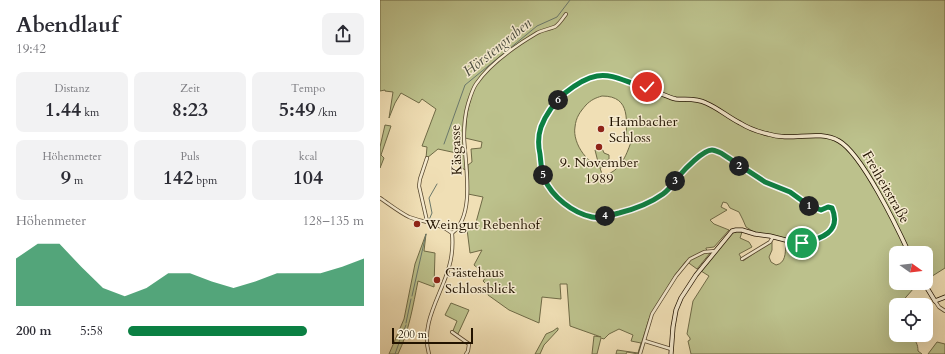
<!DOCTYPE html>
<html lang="de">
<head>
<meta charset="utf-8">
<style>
  :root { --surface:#fff; --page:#f2f2f3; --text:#2b2b33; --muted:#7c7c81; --accent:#0b8043 }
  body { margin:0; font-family:Cardo,serif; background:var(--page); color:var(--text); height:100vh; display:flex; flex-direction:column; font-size:15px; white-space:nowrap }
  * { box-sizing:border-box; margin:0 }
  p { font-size:13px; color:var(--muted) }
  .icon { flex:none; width:22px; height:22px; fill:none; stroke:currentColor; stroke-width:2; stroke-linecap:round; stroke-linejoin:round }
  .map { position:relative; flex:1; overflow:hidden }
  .sheet { display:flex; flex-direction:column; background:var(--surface); width:380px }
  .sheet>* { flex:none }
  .needle { width:26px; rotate:104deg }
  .buttons { position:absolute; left:509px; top:246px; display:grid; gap:8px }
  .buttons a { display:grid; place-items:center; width:44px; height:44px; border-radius:8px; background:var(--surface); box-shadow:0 4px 16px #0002; font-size:20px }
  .scale { position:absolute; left:12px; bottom:10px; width:81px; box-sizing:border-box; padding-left:4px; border:2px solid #221300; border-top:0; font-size:11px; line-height:14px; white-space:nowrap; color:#221300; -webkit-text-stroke:3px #f5eacf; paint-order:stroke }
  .pin { position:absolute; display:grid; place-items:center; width:34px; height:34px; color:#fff; margin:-17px; border:2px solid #fff; border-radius:50%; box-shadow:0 1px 4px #0007 }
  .km { position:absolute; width:20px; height:20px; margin:-10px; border-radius:50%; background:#222; color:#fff; font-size:11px; line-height:20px; text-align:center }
  .round { display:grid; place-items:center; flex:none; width:42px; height:42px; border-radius:8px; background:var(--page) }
  .headline { display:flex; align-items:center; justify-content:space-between; height:68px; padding:0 16px }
  h1 { font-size:22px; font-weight:600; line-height:30px }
  .figures { display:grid; grid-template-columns:repeat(3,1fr); gap:6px; height:68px; padding:4px 16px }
  .figures div { display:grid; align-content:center; border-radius:8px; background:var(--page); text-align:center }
  .figures b { font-size:20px; font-weight:600 }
  .figures small { font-size:11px; font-weight:400 }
  .figures p { font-size:11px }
  .chart { height:112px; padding:8px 16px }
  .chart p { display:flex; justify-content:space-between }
  .chart svg { width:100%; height:72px; margin-top:4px; fill:var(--accent); opacity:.7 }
  ul { padding:0 16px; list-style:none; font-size:13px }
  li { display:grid; grid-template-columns:64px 48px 1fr; align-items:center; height:30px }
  li i { height:10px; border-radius:5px; background:var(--accent) }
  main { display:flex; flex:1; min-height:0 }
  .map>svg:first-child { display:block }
  .green { fill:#bcc18c; stroke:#6f6a46; fill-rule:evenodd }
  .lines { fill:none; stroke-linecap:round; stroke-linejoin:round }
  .stream { stroke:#6b786b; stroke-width:1 }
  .street-casing { stroke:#56462d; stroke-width:4 }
  .secondary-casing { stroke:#221300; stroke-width:5 }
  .street { stroke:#f5eacf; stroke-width:2.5 }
  .secondary { stroke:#f5eacf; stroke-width:3.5 }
  .route-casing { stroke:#fff; stroke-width:8 }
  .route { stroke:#0b8043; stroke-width:5 }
  .poi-dot { fill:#8f2418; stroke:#f5eacf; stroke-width:1.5 }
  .labels { text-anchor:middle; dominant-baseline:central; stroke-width:3; stroke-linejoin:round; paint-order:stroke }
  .poi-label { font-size:14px; fill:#221300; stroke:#f5eacf; text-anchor:start }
  .street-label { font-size:14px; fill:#221300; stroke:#f5eacf }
  .water-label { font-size:15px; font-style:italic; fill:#4c4e3f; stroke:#f5eacf }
</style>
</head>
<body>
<main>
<section class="sheet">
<div class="headline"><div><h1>Abendlauf</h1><p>19:42</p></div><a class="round"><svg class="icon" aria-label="share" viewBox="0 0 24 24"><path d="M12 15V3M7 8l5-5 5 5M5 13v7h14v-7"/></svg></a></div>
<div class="figures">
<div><p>Distanz</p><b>1.44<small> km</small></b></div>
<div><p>Zeit</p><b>8:23</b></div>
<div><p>Tempo</p><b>5:49<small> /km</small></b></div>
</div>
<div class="figures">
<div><p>Höhenmeter</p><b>9<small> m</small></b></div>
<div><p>Puls</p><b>142<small> bpm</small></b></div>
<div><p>kcal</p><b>104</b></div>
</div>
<div class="chart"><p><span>Höhenmeter</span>128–135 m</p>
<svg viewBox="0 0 160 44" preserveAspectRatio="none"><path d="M0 44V15L10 6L20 6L30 20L40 33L50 38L60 33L70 24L80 24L90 29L100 33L110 29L120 24L130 24L140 24L150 20L160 15V44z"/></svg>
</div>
<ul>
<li><b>200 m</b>5:58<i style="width:76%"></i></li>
</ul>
</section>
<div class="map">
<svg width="565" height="354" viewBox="0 0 565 354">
  <rect width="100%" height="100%" fill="#f0dfb5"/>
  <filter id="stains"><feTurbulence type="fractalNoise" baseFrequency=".005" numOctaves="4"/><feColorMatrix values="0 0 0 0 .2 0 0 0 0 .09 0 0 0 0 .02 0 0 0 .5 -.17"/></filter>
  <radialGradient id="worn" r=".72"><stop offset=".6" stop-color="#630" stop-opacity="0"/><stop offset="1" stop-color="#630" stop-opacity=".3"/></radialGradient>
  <g class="green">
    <path d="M0,0H565V268L546,280V253H516V283H542L534,288L519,305H516V308L510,321L516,331V335C528,335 538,337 538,351L542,354H311L308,341L310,340V338L307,334L313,301L329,276L321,271C330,260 341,241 353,233C356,231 359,232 362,232L360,238L369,242L372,247L359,254L363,261L392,241V250L389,257L391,262L396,265C406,263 405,253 406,245L419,246L420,242L374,232L366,227L363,220L359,212L350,208L347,203L343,202L341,207L347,210L330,220L334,224L349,230L334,247L326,248V249L330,253L317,269L306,261L295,275L269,319L258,354L247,352L246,354H236L237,350L258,353L261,343L251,341L253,335L239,329L229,334L224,339L221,338L217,354H212L214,336L221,337L190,326L187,284H180L181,299L162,297L159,323L129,310L108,295L110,288L103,281L107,276L94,265L102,250L90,253L87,229L95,226L103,197L88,194V165L92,162L91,149L101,148L102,142L85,138L87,114L92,92C82,118 85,144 87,171L82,168L81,154L58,149L47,158H46L47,147L42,146L56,109L42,99L39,103L21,93L15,103L9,118L13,92L5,91V90L0,91ZM222,96C252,96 246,122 246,143L249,141L251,142C246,156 240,172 224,175L222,174L220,168L227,166C209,169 192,143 195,127C196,117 200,112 206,105C211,100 215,98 222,96Z"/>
    <polygon points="5,125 11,126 1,155 4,158 0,168 0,147"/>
    <polygon points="221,146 224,153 229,155 229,159 225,162 218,162 215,150 217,149 218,147"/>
    <path d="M46,234L44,251L55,253L54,287L38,281C33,306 29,331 18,354H9L24,319L35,264Z"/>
    <polygon points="71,303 89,310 77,336 72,333 77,321 65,315"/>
    <polygon points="177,328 178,328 178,330 164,345 160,354 155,354 166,334 173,331"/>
    <polygon points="557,342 565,344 565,354 548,354"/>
  </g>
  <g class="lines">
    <g class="stream">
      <polyline points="64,144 85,85 157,26 177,17 190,0"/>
      <polyline points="49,220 52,213 49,198 57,184"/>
      <polyline points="32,296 46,234"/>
      <polyline points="26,323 31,299"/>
      <polyline points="19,342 26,325"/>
      <polyline points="15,354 19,343"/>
    </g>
    <g class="street-casing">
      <g id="street">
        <polyline points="261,86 271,87 279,93"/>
        <path d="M0,198C9,204 19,212 29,217C42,222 60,223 72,233C73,244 72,257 69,267C61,296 40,323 49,354"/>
        <polyline points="47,221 39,186 40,179 47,158"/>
        <path d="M72,233C96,216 85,163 84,137C84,126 85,114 88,104C90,98 92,90 96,84C110,63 135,46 157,33C162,30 174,28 176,26C180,23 183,18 186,14"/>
        <polyline points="362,259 390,242 393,237"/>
        <polyline points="555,301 559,307 565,311"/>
        <polyline points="72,332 89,344 88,351 86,354"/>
        <polyline points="265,341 291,349"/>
        <polyline points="260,354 272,314 296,276 310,259 324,252 335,251"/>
      </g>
    </g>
    <g class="secondary-casing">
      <g id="secondary">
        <path d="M261,86C248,81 235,74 221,76C207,77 196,84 186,93C163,112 156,132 160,160C162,174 168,188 178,198C185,206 197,212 206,216C217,220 226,216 236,214C250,210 264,208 276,199C279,197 283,195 286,192C296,183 318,150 332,150C335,150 338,152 341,153L385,181L410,192L428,205L441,210L451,207L454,212L455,219L451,231L446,235L428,242L417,243L390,236L375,234L362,230H356L352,231L316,275L301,298L296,310L293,327L291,354"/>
        <path d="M279,93C285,95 290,98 296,99C306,100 316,98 326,103C338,108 348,117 360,123C368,128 379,132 388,134C412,142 438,129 459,141C482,154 517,227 529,253"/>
        <polyline points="544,283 555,301 565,297"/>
      </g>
    </g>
    <use href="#street" class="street"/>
    <use href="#secondary" class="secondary"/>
  </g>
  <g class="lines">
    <g class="route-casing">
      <path id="route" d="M267,87C250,85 235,73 217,76C205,78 195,85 185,93C175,102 166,114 161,127C158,136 158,145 160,154C161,162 161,171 164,178C172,197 193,213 212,217C221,219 230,215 239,213C255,209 269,204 283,194C290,189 294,182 299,176C305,169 323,150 332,150C335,150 338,152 341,153L385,182L410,192L428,205L441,210L448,207L452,208C462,232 441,239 422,243"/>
    </g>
    <use href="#route" class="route"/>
  </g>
  <g class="poi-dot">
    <circle cx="221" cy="129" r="4"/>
    <circle cx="219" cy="147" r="4"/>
    <circle cx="37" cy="224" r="4"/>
    <circle cx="57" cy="280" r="4"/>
  </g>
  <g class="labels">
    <g class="poi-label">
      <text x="229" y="121">Hambacher<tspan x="229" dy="16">Schloss</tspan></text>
      <text x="219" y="162" text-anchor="middle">9. November<tspan x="219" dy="16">1989</tspan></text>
      <text x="45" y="224">Weingut Rebenhof</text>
      <text x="65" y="272">Gästehaus<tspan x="65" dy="16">Schlossblick</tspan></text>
    </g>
    <g class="street-label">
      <text transform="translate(76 150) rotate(-92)">Käsgasse</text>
      <text transform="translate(506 187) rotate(60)">Freiheitstraße</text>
    </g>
    <g class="water-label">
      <text transform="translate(117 47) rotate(-39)">Hörstengraben</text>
    </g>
  </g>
  <rect width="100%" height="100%" filter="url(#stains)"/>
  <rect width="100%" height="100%" fill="url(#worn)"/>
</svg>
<div class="buttons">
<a><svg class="needle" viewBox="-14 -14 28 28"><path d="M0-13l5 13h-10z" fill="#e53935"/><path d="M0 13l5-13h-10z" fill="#7c7c81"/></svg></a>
<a><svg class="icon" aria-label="locate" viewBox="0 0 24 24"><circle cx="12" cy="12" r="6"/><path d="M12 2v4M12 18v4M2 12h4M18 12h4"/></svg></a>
</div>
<div class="scale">200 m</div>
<div class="pin" style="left:422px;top:243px;background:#1e9e55"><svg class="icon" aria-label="arrive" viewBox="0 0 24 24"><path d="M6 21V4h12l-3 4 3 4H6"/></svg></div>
<div class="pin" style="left:267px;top:87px;background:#d93025"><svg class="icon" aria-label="check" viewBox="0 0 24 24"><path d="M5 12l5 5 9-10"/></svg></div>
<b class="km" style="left:429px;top:206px">1</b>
<b class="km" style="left:359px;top:166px">2</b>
<b class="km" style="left:295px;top:181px">3</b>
<b class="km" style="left:225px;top:216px">4</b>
<b class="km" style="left:163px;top:175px">5</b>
<b class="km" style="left:178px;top:100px">6</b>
</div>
</main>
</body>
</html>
